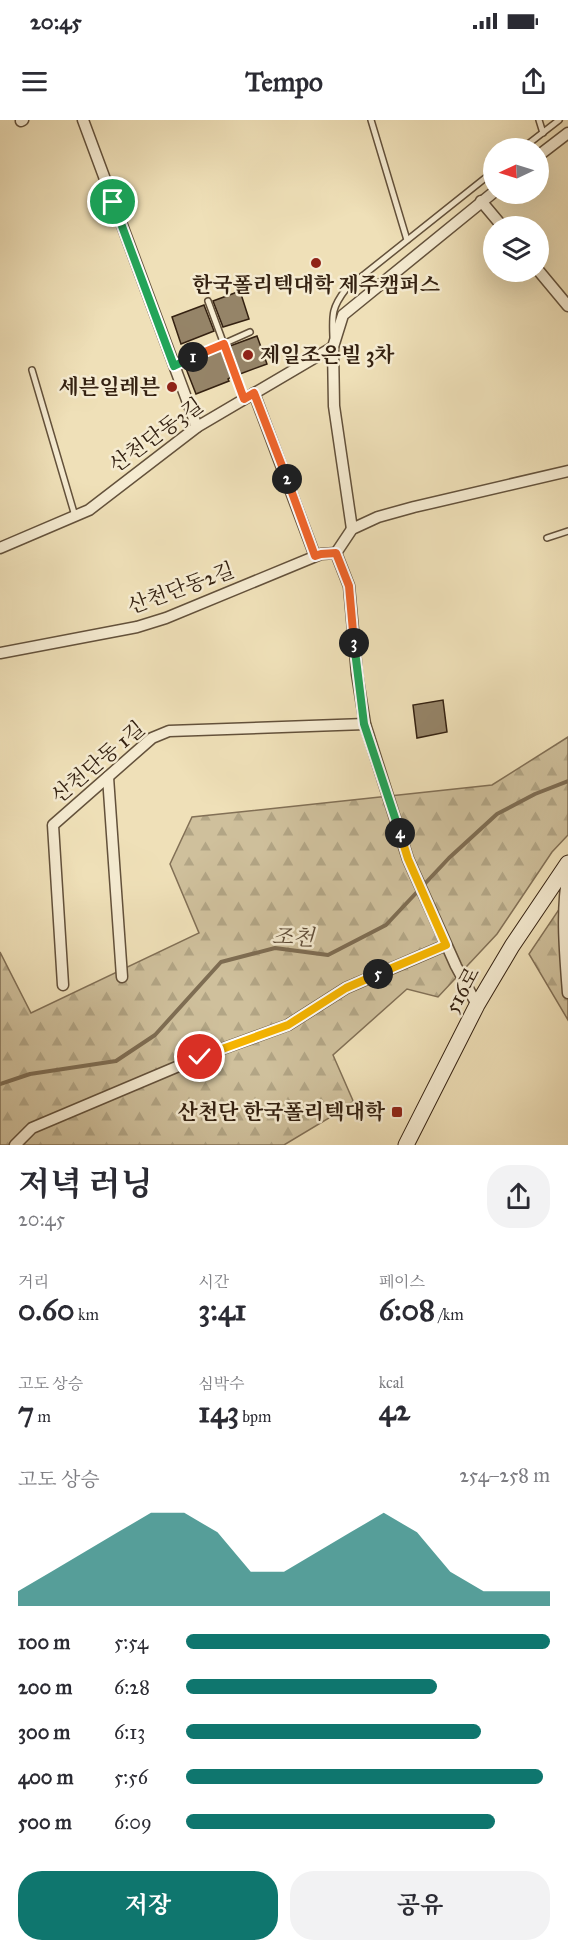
<!DOCTYPE html>
<html lang="ko">
<head>
<meta charset="utf-8">
<style>
  :root { --surface:#fff; --page:#f2f2f3; --text:#2b2b33; --muted:#7c7c81; --accent:#0f766e }
  body { margin:0; font-family:"IM FELL Great Primer","Noto Serif KR",serif; background:var(--page); color:var(--text); height:100vh; display:flex; flex-direction:column; font-size:22px; white-space:nowrap }
  * { box-sizing:border-box; margin:0 }
  p { font-size:20px; color:var(--muted) }
  .icon { flex:none; width:33px; height:33px; fill:none; stroke:currentColor; stroke-width:2; stroke-linecap:round; stroke-linejoin:round }
  .map { position:relative; height:1025px; overflow:hidden }
  .panel { display:flex; flex-direction:column; background:var(--surface); flex:1 }
  .panel>* { flex:none }
  .needle { width:39px; rotate:266deg }
  .buttons { position:absolute; left:483px; top:18px; display:grid; gap:12px }
  .buttons a { display:grid; place-items:center; width:66px; height:66px; border-radius:50%; background:var(--surface); box-shadow:0 6px 24px #0002; font-size:30px }
  .pin { position:absolute; display:grid; place-items:center; width:51px; height:51px; color:#fff; margin:-26px; border:3px solid #fff; border-radius:50%; box-shadow:0 2px 6px #0007 }
  .km { position:absolute; width:30px; height:30px; margin:-15px; border-radius:50%; background:#222; color:#fff; font-size:16px; line-height:30px; text-align:center }
  .round { display:grid; place-items:center; flex:none; width:63px; height:63px; border-radius:24px; background:var(--page) }
  .head { display:flex; align-items:center; justify-content:space-between; height:102px; padding:0 18px }
  h1 { font-size:33px; font-weight:700; line-height:45px }
  .metrics { display:grid; grid-template-columns:repeat(3,1fr); gap:9px; height:102px; padding:6px 18px }
  .metrics div { display:grid; align-content:center }
  .metrics b { font-size:30px; font-weight:700 }
  .metrics small { font-size:16px; font-weight:400 }
  .metrics p { font-size:16px }
  .chart { height:168px; padding:12px 18px }
  .chart p { display:flex; justify-content:space-between }
  .chart svg { width:100%; height:108px; margin-top:6px; fill:var(--accent); opacity:.7 }
  .action { display:flex; gap:12px; margin-top:auto; padding:12px 18px }
  .action a { flex:1; height:69px; border-radius:24px; background:var(--accent); color:#fff; font-size:24px; font-weight:700; line-height:69px; text-align:center }
  .action a+a { background:var(--page); color:var(--text) }
  ul { padding:0 18px; list-style:none; font-size:20px }
  li { display:grid; grid-template-columns:96px 72px 1fr; align-items:center; height:45px }
  li i { height:15px; border-radius:8px; background:var(--accent) }
  .status { display:flex; justify-content:space-between; align-items:center; height:42px; padding:0 30px; background:var(--surface); direction:ltr }
  .status svg { height:16px; fill:currentColor }
  header { display:flex; justify-content:space-between; align-items:center; height:78px; padding:0 18px; background:var(--surface); font-size:27px; font-weight:700 }
  .map>svg:first-child { display:block }
  .forest { fill:url(#forest-firs); stroke:#827056; stroke-width:1.5 }
  .lines { fill:none; stroke-linecap:round; stroke-linejoin:round }
  .stream { stroke:#7e6d53; stroke-width:4 }
  .building { fill:#958468; stroke:#342111; stroke-width:1.5 }
  .service-casing { stroke:#63513b; stroke-width:8 }
  .minor-casing { stroke:#63513b; stroke-width:13 }
  .secondary-casing { stroke:#342111; stroke-width:17 }
  .service { stroke:#f5ebd1; stroke-width:5 }
  .minor { stroke:#f5ebd1; stroke-width:10 }
  .secondary { stroke:#f5ebd1; stroke-width:15 }
  .split-1-casing { stroke:#fff; stroke-width:12 }
  .split-2-casing { stroke:#fff; stroke-width:12 }
  .split-3-casing { stroke:#fff; stroke-width:12 }
  .split-4-casing { stroke:#fff; stroke-width:12 }
  .split-5-casing { stroke:#fff; stroke-width:12 }
  .split-6-casing { stroke:#fff; stroke-width:12 }
  .split-1 { stroke:#22a559; stroke-width:8 }
  .split-2 { stroke:#f0652b; stroke-width:8 }
  .split-3 { stroke:#f0652b; stroke-width:8 }
  .split-4 { stroke:#22a559; stroke-width:8 }
  .split-5 { stroke:#f5b400; stroke-width:8 }
  .split-6 { stroke:#f5b400; stroke-width:8 }
  .poi-dot { fill:#8f2418; stroke:#f5ebd1; stroke-width:2 }
  .labels { text-anchor:middle; dominant-baseline:central; stroke-width:5; stroke-linejoin:round; paint-order:stroke }
  .poi-label { font-size:21px; font-weight:bold; fill:#342111; stroke:#f5ebd1; text-anchor:end }
  .street-label { font-size:21px; fill:#342111; stroke:#f5ebd1 }
  .water-label { font-size:22px; font-style:italic; fill:#5f4d38; stroke:#f5ebd1 }
</style>
</head>
<body>
<div class="status"><b>20:45</b><svg viewBox="0 0 49 12"><path d="M0 12V9h3v3zM5 12V6h3v6zM10 12V3h3v9zM15 12V0h3v12zM26 1h20v11H26zM47 4h2v5h-2z"/></svg></div>
<header><svg class="icon" aria-label="menu" viewBox="0 0 24 24"><path d="M4 6h16M4 12h16M4 18h16"/></svg>Tempo<svg class="icon" aria-label="share" viewBox="0 0 24 24"><path d="M12 15V3M7 8l5-5 5 5M5 13v7h14v-7"/></svg></header>
<div class="map">
<svg width="568" height="1025" viewBox="0 0 568 1025">
  <defs>
    <pattern id="forest-firs" width="22" height="20" patternUnits="userSpaceOnUse" patternTransform="scale(1.5)"><rect width="22" height="20" fill="#cfc09c"/><path d="M5 1l3.5 6h-7zM16 11l3.5 6h-7z" fill="#b2a585"/></pattern>
  </defs>
  <rect width="100%" height="100%" fill="#efe0b8"/>
  <filter id="stains"><feTurbulence type="fractalNoise" baseFrequency=".00333" numOctaves="4"/><feColorMatrix values="0 0 0 0 .2 0 0 0 0 .09 0 0 0 0 .02 0 0 0 .5 -.17"/></filter>
  <radialGradient id="worn" r=".72"><stop offset=".6" stop-color="#630" stop-opacity="0"/><stop offset="1" stop-color="#630" stop-opacity=".3"/></radialGradient>
  <g class="forest">
    <polygon points="568,617 568,715 552,732 497,814 438,877 407,869 333,935 354,983 284,1025 0,1025 0,832 31,893 199,813 170,744 192,697 492,665"/>
    <polygon points="568,776 568,900 529,834"/>
  </g>
  <g class="lines">
    <polyline class="stream" points="0,964 30,954 116,941 155,915 221,842 275,828 328,835 386,805 449,738 497,694 535,674 568,661"/>
  </g>
  <g class="building">
    <polygon points="240,171 249,199 223,207 213,181"/>
    <polygon points="204,185 214,211 181,224 172,197"/>
    <polygon points="257,216 267,244 240,254 230,226"/>
    <polygon points="221,230 231,257 228,259 229,261 196,274 185,246"/>
    <polygon points="443,580 447,612 417,618 413,585"/>
  </g>
  <g class="lines">
    <g class="service-casing">
      <g id="service">
        <polyline points="371,0 407,120"/>
        <polyline points="539,0 543,13"/>
        <polyline points="523,28 559,0"/>
        <polyline points="208,181 244,279"/>
        <path d="M333,217C332,194 332,187 346,169L494,51"/>
        <polyline points="174,246 250,212"/>
        <polyline points="32,250 75,396"/>
        <polyline points="547,418 568,411"/>
      </g>
    </g>
    <g class="minor-casing">
      <g id="minor">
        <polyline points="83,0 197,307"/>
        <polyline points="21,1 23,0"/>
        <polyline points="538,36 568,13"/>
        <polyline points="481,81 502,106"/>
        <polyline points="538,150 568,186"/>
        <polyline points="254,273 315,436"/>
        <polyline points="352,409 334,286 333,227 343,195 494,72"/>
        <polyline points="0,428 89,390 197,307 333,227"/>
        <polyline points="336,433 349,466 357,554 365,604 408,739 456,846 477,885"/>
        <polyline points="336,433 352,409 378,397 414,387 568,351"/>
        <polyline points="0,533 137,507 166,498 321,434 336,433"/>
        <polyline points="108,657 122,857"/>
        <path d="M568,753C561,792 565,833 568,873"/>
        <polyline points="63,865 53,705 152,618 169,611 365,604"/>
        <polyline points="15,1025 32,1008 200,937 288,905 346,868 446,825"/>
      </g>
    </g>
    <g class="secondary-casing">
      <polyline id="secondary" points="406,1025 477,885 512,826 568,743"/>
    </g>
    <use href="#service" class="service"/>
    <use href="#minor" class="minor"/>
    <use href="#secondary" class="secondary"/>
  </g>
  <g class="lines">
    <g class="split-1-casing">
      <polyline id="split-1" points="113,82 174,246 193,237"/>
    </g>
    <g class="split-2-casing">
      <polyline id="split-2" points="193,237 224,224 244,279 254,273 287,359"/>
    </g>
    <g class="split-3-casing">
      <polyline id="split-3" points="287,359 315,436 321,434 336,433 349,466 354,523"/>
    </g>
    <g class="split-4-casing">
      <polyline id="split-4" points="354,523 364,604 400,713"/>
    </g>
    <g class="split-5-casing">
      <polyline id="split-5" points="378,854 446,825 408,739 400,713"/>
    </g>
    <g class="split-6-casing">
      <polyline id="split-6" points="200,937 288,905 346,868 378,854"/>
    </g>
    <use href="#split-1" class="split-1"/>
    <use href="#split-2" class="split-2"/>
    <use href="#split-3" class="split-3"/>
    <use href="#split-4" class="split-4"/>
    <use href="#split-5" class="split-5"/>
    <use href="#split-6" class="split-6"/>
  </g>
  <g class="poi-dot">
    <circle cx="316" cy="143" r="6"/>
    <circle cx="248" cy="235" r="6"/>
    <circle cx="172" cy="267" r="6"/>
    <rect x="391" y="986" width="12" height="12" rx="3"/>
  </g>
  <g class="labels">
    <g class="poi-label">
      <text x="316" y="165" text-anchor="middle">한국폴리텍대학 제주캠퍼스</text>
      <text x="260" y="235" text-anchor="start">제일조은빌 3차</text>
      <text x="160" y="267">세븐일레븐</text>
      <text x="385" y="992">산천단 한국폴리텍대학</text>
    </g>
    <g class="street-label">
      <text transform="translate(156 315) rotate(-36)">산천단동3길</text>
      <text transform="translate(181 468) rotate(-20)">산천단동2길</text>
      <text transform="translate(98 642) rotate(-40)">산천단동 1길</text>
      <text transform="translate(462 870) rotate(-61)">516로</text>
    </g>
    <g class="water-label">
      <text transform="translate(293 817) rotate(2)">조천</text>
    </g>
  </g>
  <rect width="100%" height="100%" filter="url(#stains)"/>
  <rect width="100%" height="100%" fill="url(#worn)"/>
</svg>
<div class="buttons">
<a><svg class="needle" viewBox="-14 -14 28 28"><path d="M0-13l5 13h-10z" fill="#e53935"/><path d="M0 13l5-13h-10z" fill="#7c7c81"/></svg></a>
<a><svg class="icon" aria-label="layers" viewBox="0 0 24 24"><path d="M12 4l9 5-9 5-9-5zM3 14l9 5 9-5"/></svg></a>
</div>
<div class="pin" style="left:113px;top:82px;background:#1e9e55"><svg class="icon" aria-label="arrive" viewBox="0 0 24 24"><path d="M6 21V4h12l-3 4 3 4H6"/></svg></div>
<div class="pin" style="left:200px;top:937px;background:#d93025"><svg class="icon" aria-label="check" viewBox="0 0 24 24"><path d="M5 12l5 5 9-10"/></svg></div>
<b class="km" style="left:193px;top:237px">1</b>
<b class="km" style="left:287px;top:359px">2</b>
<b class="km" style="left:354px;top:523px">3</b>
<b class="km" style="left:400px;top:713px">4</b>
<b class="km" style="left:378px;top:854px">5</b>
</div>
<section class="panel">
<div class="head"><div><h1>저녁 러닝</h1><p>20:45</p></div><a class="round"><svg class="icon" aria-label="share" viewBox="0 0 24 24"><path d="M12 15V3M7 8l5-5 5 5M5 13v7h14v-7"/></svg></a></div>
<div class="metrics">
<div><p>거리</p><b>0.60<small> km</small></b></div>
<div><p>시간</p><b>3:41</b></div>
<div><p>페이스</p><b>6:08<small> /km</small></b></div>
</div>
<div class="metrics">
<div><p>고도 상승</p><b>7<small> m</small></b></div>
<div><p>심박수</p><b>143<small> bpm</small></b></div>
<div><p>kcal</p><b>42</b></div>
</div>
<div class="chart"><p><span>고도 상승</span>254–258 m</p>
<svg viewBox="0 0 160 44" preserveAspectRatio="none"><path d="M0 44V38L10 30L20 22L30 14L40 6L50 6L60 14L70 30L80 30L90 22L100 14L110 6L120 14L130 30L140 38L150 38L160 38V44z"/></svg>
</div>
<ul>
<li><b>100 m</b>5:54<i style="width:100%"></i></li>
<li><b>200 m</b>6:28<i style="width:69%"></i></li>
<li><b>300 m</b>6:13<i style="width:81%"></i></li>
<li><b>400 m</b>5:56<i style="width:98%"></i></li>
<li><b>500 m</b>6:09<i style="width:85%"></i></li>
</ul>
<div class="action"><a>저장</a><a>공유</a></div>
</section>
</body>
</html>
